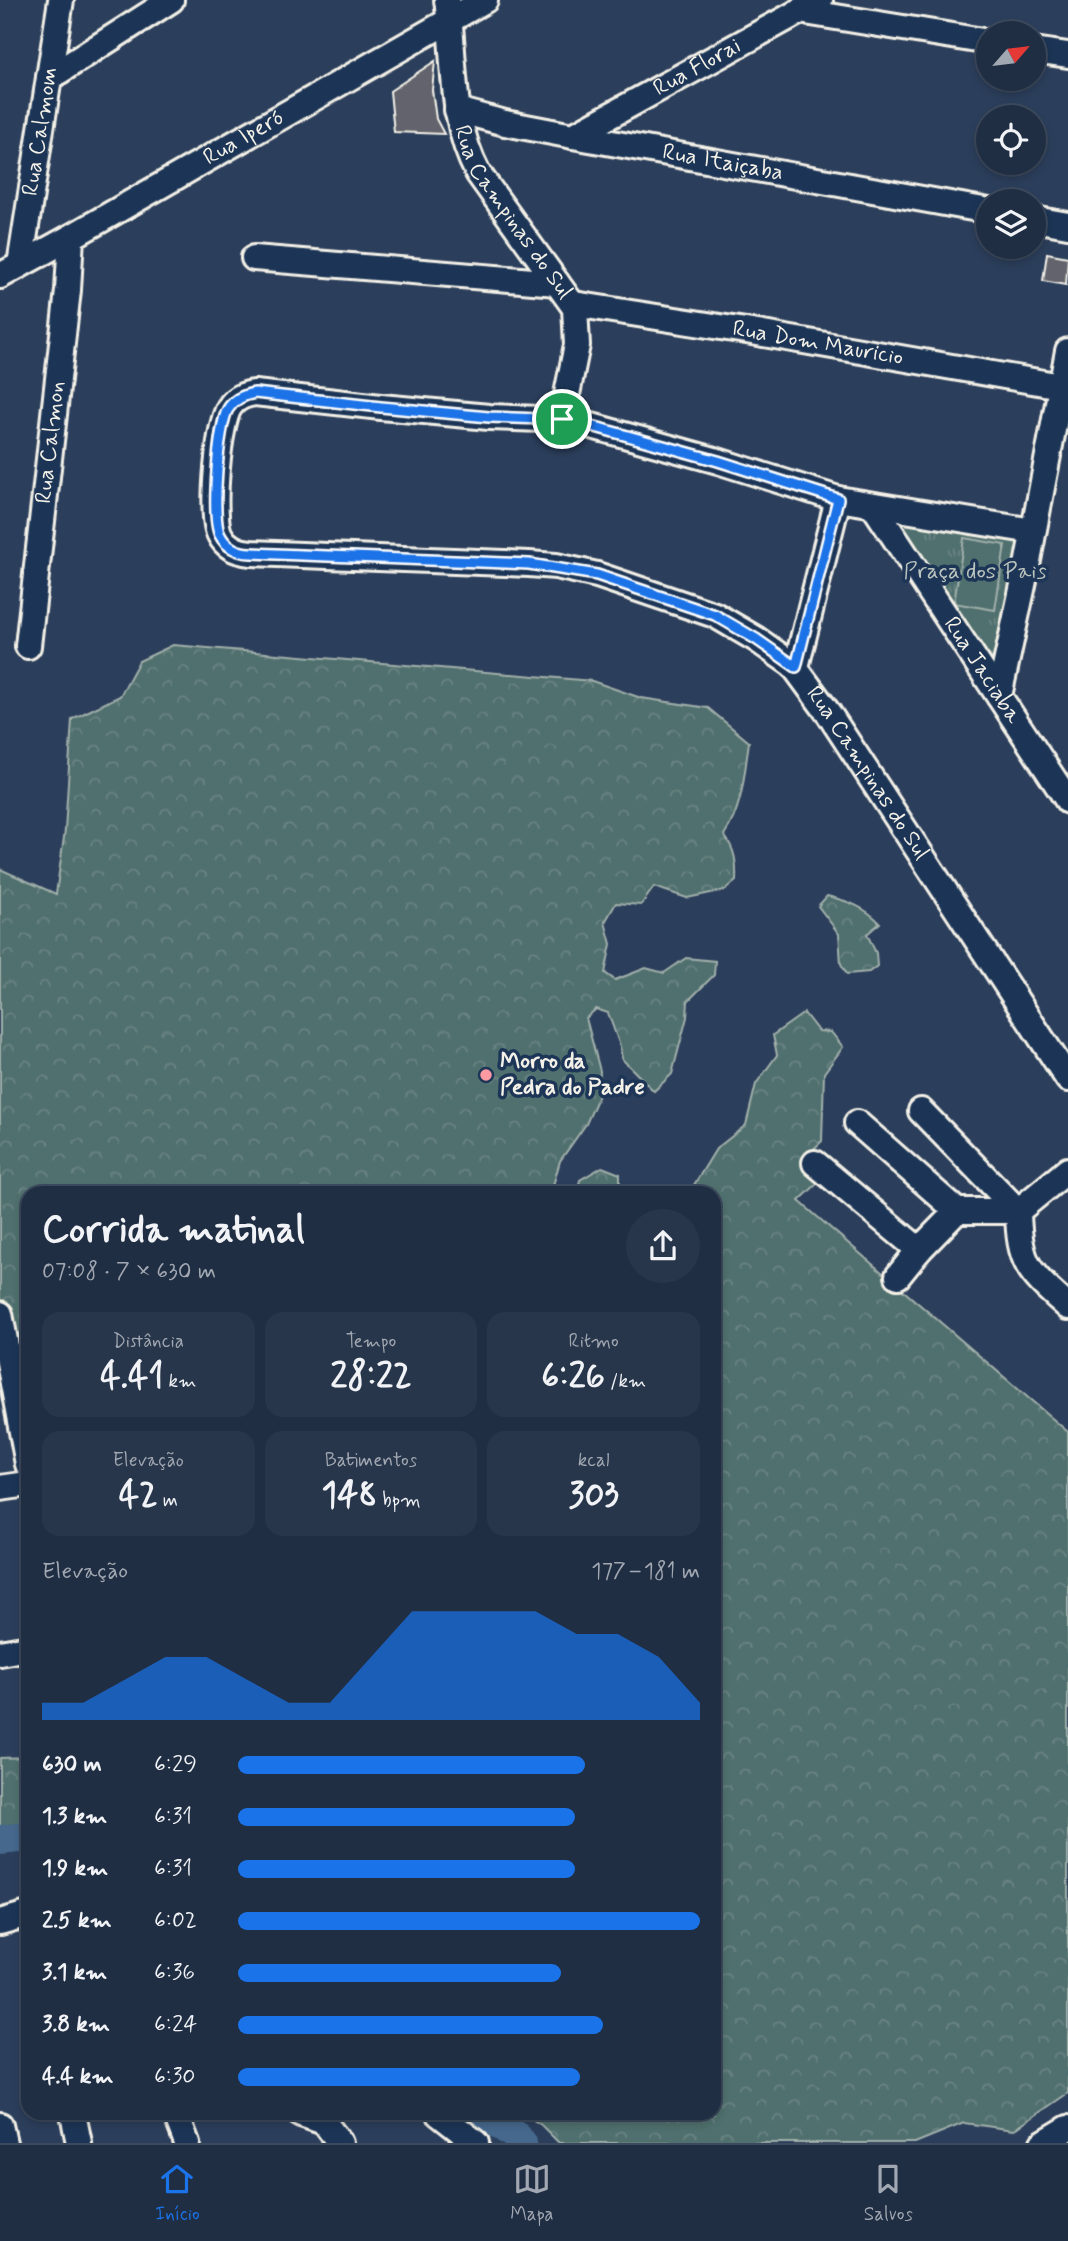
<!DOCTYPE html>
<html lang="pt">
<head>
<meta charset="utf-8">
<style>
  :root { --surface:#202e44; --page:#28364b; --text:#f1f3f6; --muted:#a2a8b2; --line:#3d4a5d; --accent:#1a73e8 }
  body { margin:0; font-family:Mynerve,sans-serif; background:var(--page); color:var(--text); height:100vh; display:flex; flex-direction:column; font-size:26px; white-space:nowrap }
  * { box-sizing:border-box; margin:0 }
  p { font-size:23px; color:var(--muted) }
  .icon { flex:none; width:38px; height:38px; fill:none; stroke:currentColor; stroke-width:2; stroke-linecap:round; stroke-linejoin:round }
  .map { position:relative; flex:1; overflow:hidden }
  .side { position:absolute; left:21px; top:1186px; width:700px; height:934px; display:flex; flex-direction:column; background:var(--surface); border-radius:21px; box-shadow:0 4px 10px #0003,0 0 0 2px var(--line) }
  .side>* { flex:none }
  .needle { width:46px; rotate:62deg }
  .controls { position:absolute; left:976px; top:21px; display:grid; gap:14px }
  .controls a { display:grid; place-items:center; width:70px; height:70px; border-radius:50%; background:var(--surface); box-shadow:0 4px 10px #0003,0 0 0 2px var(--line); font-size:35px }
  .pin { position:absolute; display:grid; place-items:center; width:60px; height:60px; color:#fff; margin:-30px; border:4px solid #fff; border-radius:50%; box-shadow:0 2px 7px #0007 }
  .round { display:grid; place-items:center; flex:none; width:74px; height:74px; border-radius:37px; background:var(--page) }
  .summary { display:flex; align-items:center; justify-content:space-between; height:119px; padding:0 21px }
  h1 { font-size:38px; font-weight:700; line-height:52px }
  .figures { display:grid; grid-template-columns:repeat(3,1fr); gap:10px; height:119px; padding:7px 21px }
  .figures div { display:grid; align-content:center; border-radius:18px; background:var(--page); text-align:center }
  .figures b { font-size:35px; font-weight:700 }
  .figures small { font-size:19px; font-weight:400 }
  .figures p { font-size:19px }
  .chart { height:196px; padding:14px 21px }
  .chart p { display:flex; justify-content:space-between }
  .chart svg { width:100%; height:126px; margin-top:7px; fill:var(--accent); opacity:.7 }
  ul { padding:0 21px; list-style:none; font-size:23px }
  li { display:grid; grid-template-columns:112px 84px 1fr; align-items:center; height:52px }
  li i { height:18px; border-radius:9px; background:var(--accent) }
  .tabs { display:flex; justify-content:space-around; align-items:center; height:98px; border-top:2px solid var(--line); background:var(--surface); font-size:19px; color:var(--muted) }
  .tabs a { display:grid; justify-items:center; gap:4px }
  .tabs .selected { color:var(--accent) }
  .map>svg:first-child { display:block }
  .forest { fill:url(#forest-crowns); stroke:#a2b0ab; stroke-width:2 }
  .park { fill:url(#park-tufts); stroke:#a2b0ab; stroke-width:2 }
  .garden { fill:#506f6e; stroke:#a2b0ab; stroke-width:2 }
  .lines { fill:none; stroke-linecap:round; stroke-linejoin:round }
  .river { stroke:#44688c; stroke-width:30 }
  .building { fill:#62646c; stroke:#f4f1e8; stroke-width:2 }
  .minor-casing { stroke:#f4f1e8; stroke-width:30 }
  .minor { stroke:#1d3557; stroke-width:24 }
  .route-casing { stroke:#fff; stroke-width:14 }
  .route { stroke:#1a73e8; stroke-width:9 }
  .poi-dot { fill:#ff9aa2; stroke:#1d3557; stroke-width:2.5 }
  .labels { text-anchor:middle; dominant-baseline:central; stroke-width:7; stroke-linejoin:round; paint-order:stroke }
  .street-label { font-size:23px; fill:#f4f1e8; stroke:#1d3557 }
  .park-label { font-size:23px; fill:#bbc4bd; stroke:#1d3557 }
  .poi-label { font-size:23px; font-weight:bold; fill:#f4f1e8; stroke:#1d3557; text-anchor:start }
</style>
</head>
<body>
<div class="map">
<svg width="1068" height="2143" viewBox="0 0 1068 2143">
  <defs>
    <pattern id="forest-crowns" width="20" height="18" patternUnits="userSpaceOnUse" patternTransform="scale(1.75)"><rect width="20" height="18" fill="#506f6e"/><path d="M2 6a3 3 0 1 1 6 0M12 15a3 3 0 1 1 6 0" fill="none" stroke="#6a8483"/></pattern>
    <pattern id="park-tufts" width="24" height="20" patternUnits="userSpaceOnUse" patternTransform="scale(1.75)"><rect width="24" height="20" fill="#506f6e"/><path d="M3 7l-1-3M5 7V3M7 7l1-3M15 17l-1-3M17 17v-4M19 17l1-3" fill="none" stroke="#6a8483"/></pattern>
  </defs>
  <rect width="100%" height="100%" fill="#2b3e5b"/>
  <filter id="ink" filterUnits="userSpaceOnUse"><feTurbulence type="fractalNoise" baseFrequency=".0143" numOctaves="2"/><feDisplacementMap in="SourceGraphic" scale="14" xChannelSelector="R" yChannelSelector="G"/><feConvolveMatrix kernelMatrix="1 2 1 2 8 2 1 2 1" color-interpolation-filters="sRGB"/></filter>
  <g filter="url(#ink)">
    <g class="forest">
      <path d="M173,645L592,681L641,698L708,708L749,742C744,775 743,807 724,835C735,849 737,863 736,881L725,890L687,898L654,887L641,905L616,903L605,922L611,944L605,973L615,980L646,968L664,973L686,958L715,961L714,975L688,1001L687,1017L672,1074L654,1091L622,1059L620,1046L608,1013L596,1009L586,1018L600,1071L599,1095L586,1124L560,1161L552,1189L553,1193L28,1194V1338L0,1334V869L56,894L65,830L72,719L120,696L139,661Z"/>
      <path d="M827,896C848,901 865,907 880,923L867,934L876,953L877,966L869,972L847,974L841,964L839,934L818,906Z"/>
      <polygon points="804,1013 818,1031 831,1032 843,1047 824,1073 822,1141 801,1161 822,1179 799,1201 1068,1432 1068,2093 1014,2130 964,2123 915,2143 559,2143 541,2125 524,2114 714,2114 714,1194 689,1193 716,1149 746,1125 756,1084 777,1055 773,1035"/>
      <polygon points="602,1167 620,1174 620,1193 577,1193 580,1180"/>
      <polygon points="28,1757 28,1825 0,1831 0,1758"/>
    </g>
    <polygon class="park" points="873,505 1030,533 1001,696"/>
    <polygon class="garden" points="964,538 1005,545 995,610 954,603"/>
    <g class="lines">
      <g class="river">
        <polyline points="0,1840 28,1837"/>
        <polyline points="484,2114 516,2136 522,2143"/>
      </g>
    </g>
    <g class="building">
      <polygon points="435,61 432,90 436,119 444,134 394,132 390,91"/>
      <polygon points="1047,253 1068,257 1066,285 1043,281"/>
    </g>
    <g class="lines">
      <g class="minor-casing">
        <g id="minor">
          <path id="s1" d="M447,0C456,59 449,119 478,173L575,308L577,345L562,419"/>
          <polyline points="799,11 989,42"/>
          <polyline points="1034,50 1068,55"/>
          <polyline points="49,78 171,0"/>
          <path id="s2" d="M457,110L505,123L573,136L989,211"/>
          <path id="s3" d="M573,136L820,0"/>
          <polyline points="1034,219 1068,225"/>
          <polyline points="254,258 557,283"/>
          <path id="s4" d="M20,265L61,0"/>
          <path id="s5" d="M0,276L71,237L485,0"/>
          <path id="s6" d="M574,304L746,331L1061,386"/>
          <path id="s7" d="M873,505L1068,801"/>
          <path id="s8" d="M1033,531L838,499L718,461L570,420L489,417L381,407L255,393C246,394 237,397 231,405C218,420 210,518 220,535C226,547 238,552 251,553L529,564L556,566L597,575L715,615L756,639L793,665L829,714L1068,1079"/>
          <path id="s9" d="M28,646L68,290L71,237"/>
          <polyline points="796,667 838,499"/>
          <polyline points="999,696 1026,571 1068,351"/>
          <path d="M921,1111L1018,1211C1019,1265 1029,1272 1068,1307"/>
          <polyline points="857,1123 957,1211 1018,1211 1068,1170"/>
          <polyline points="815,1163 919,1250"/>
          <polyline points="898,1276 919,1250 957,1211"/>
          <polyline points="0,1314 28,1464"/>
          <polyline points="0,1488 28,1484"/>
          <polyline points="0,1653 28,1648"/>
          <polyline points="0,1922 28,1914"/>
          <polyline points="73,2114 79,2143"/>
          <polyline points="176,2114 187,2143"/>
          <polyline points="301,2114 324,2122 340,2143"/>
          <polyline points="439,2114 476,2143"/>
          <polyline points="0,2125 4,2143"/>
          <polyline points="1043,2143 1068,2128"/>
        </g>
      </g>
      <use href="#minor" class="minor"/>
    </g>
  </g>
  <g class="lines" filter="url(#ink)">
    <g class="route-casing">
      <path id="route" d="M255,393L381,407L489,417L570,420L718,461L838,499L796,667L756,639L715,615L597,575L529,564L251,553C238,553 226,547 220,535C211,519 218,425 228,409C234,399 243,395 255,393Z"/>
    </g>
    <use href="#route" class="route"/>
  </g>
  <circle class="poi-dot" cx="486" cy="1075" r="7"/>
  <g class="labels">
    <g class="street-label">
      <text stroke="none"><textPath href="#s3" startOffset="142">Rua Florai</textPath></text>
      <text stroke="none"><textPath href="#s4" startOffset="135">Rua Calmom</textPath></text>
      <text stroke="none"><textPath href="#s5" startOffset="280">Rua Iperó</textPath></text>
      <text stroke="none"><textPath href="#s2" startOffset="271">Rua Itaiçaba</textPath></text>
      <text stroke="none"><textPath href="#s1" startOffset="228">Rua Campinas do Sul</textPath></text>
      <text stroke="none"><textPath href="#s6" startOffset="247">Rua Dom Mauricio</textPath></text>
      <text stroke="none"><textPath href="#s9" startOffset="205">Rua Calmon</textPath></text>
      <text stroke="none"><textPath href="#s7" startOffset="198">Rua Jaciaba</textPath></text>
      <text stroke="none"><textPath href="#s8" startOffset="1687">Rua Campinas do Sul</textPath></text>
    </g>
    <g class="park-label">
      <text x="975" y="572">Praça dos Pais</text>
    </g>
    <g class="poi-label">
      <text x="500" y="1062">Morro da<tspan x="500" dy="26">Pedra do Padre</tspan></text>
    </g>
  </g>
</svg>
<div class="controls">
<a><svg class="needle" viewBox="-14 -14 28 28"><path d="M0-13l5 13h-10z" fill="#e53935"/><path d="M0 13l5-13h-10z" fill="#a2a8b2"/></svg></a>
<a><svg class="icon" aria-label="locate" viewBox="0 0 24 24"><circle cx="12" cy="12" r="6"/><path d="M12 2v4M12 18v4M2 12h4M18 12h4"/></svg></a>
<a><svg class="icon" aria-label="layers" viewBox="0 0 24 24"><path d="M12 4l9 5-9 5-9-5zM3 14l9 5 9-5"/></svg></a>
</div>
<div class="pin" style="left:562px;top:419px;background:#1e9e55"><svg class="icon" aria-label="arrive" viewBox="0 0 24 24"><path d="M6 21V4h12l-3 4 3 4H6"/></svg></div>
<section class="side">
<div class="summary"><div><h1>Corrida matinal</h1><p>07:08 · 7 × 630 m</p></div><a class="round"><svg class="icon" aria-label="share" viewBox="0 0 24 24"><path d="M12 15V3M7 8l5-5 5 5M5 13v7h14v-7"/></svg></a></div>
<div class="figures">
<div><p>Distância</p><b>4.41<small> km</small></b></div>
<div><p>Tempo</p><b>28:22</b></div>
<div><p>Ritmo</p><b>6:26<small> /km</small></b></div>
</div>
<div class="figures">
<div><p>Elevação</p><b>42<small> m</small></b></div>
<div><p>Batimentos</p><b>148<small> bpm</small></b></div>
<div><p>kcal</p><b>303</b></div>
</div>
<div class="chart"><p><span>Elevação</span>177–181 m</p>
<svg viewBox="0 0 160 44" preserveAspectRatio="none"><path d="M0 44V38L10 38L20 30L30 22L40 22L50 30L60 38L70 38L80 22L90 6L100 6L110 6L120 6L130 14L140 14L150 22L160 38V44z"/></svg>
</div>
<ul>
<li><b>630 m</b>6:29<i style="width:75%"></i></li>
<li><b>1.3 km</b>6:31<i style="width:73%"></i></li>
<li><b>1.9 km</b>6:31<i style="width:73%"></i></li>
<li><b>2.5 km</b>6:02<i style="width:100%"></i></li>
<li><b>3.1 km</b>6:36<i style="width:70%"></i></li>
<li><b>3.8 km</b>6:24<i style="width:79%"></i></li>
<li><b>4.4 km</b>6:30<i style="width:74%"></i></li>
</ul>
</section>
</div>
<nav class="tabs">
<a class="selected"><svg class="icon" aria-label="home" viewBox="0 0 24 24"><path d="M3 11l9-7 9 7M6 9v11h12V9"/></svg>Início</a>
<a><svg class="icon" aria-label="map" viewBox="0 0 24 24"><path d="M3 6l6-2 6 2 6-2v14l-6 2-6-2-6 2zM9 4v14M15 6v14"/></svg>Mapa</a>
<a><svg class="icon" aria-label="saved" viewBox="0 0 24 24"><path d="M7 4h10v16l-5-4-5 4z"/></svg>Salvos</a>
</nav>
</body>
</html>
